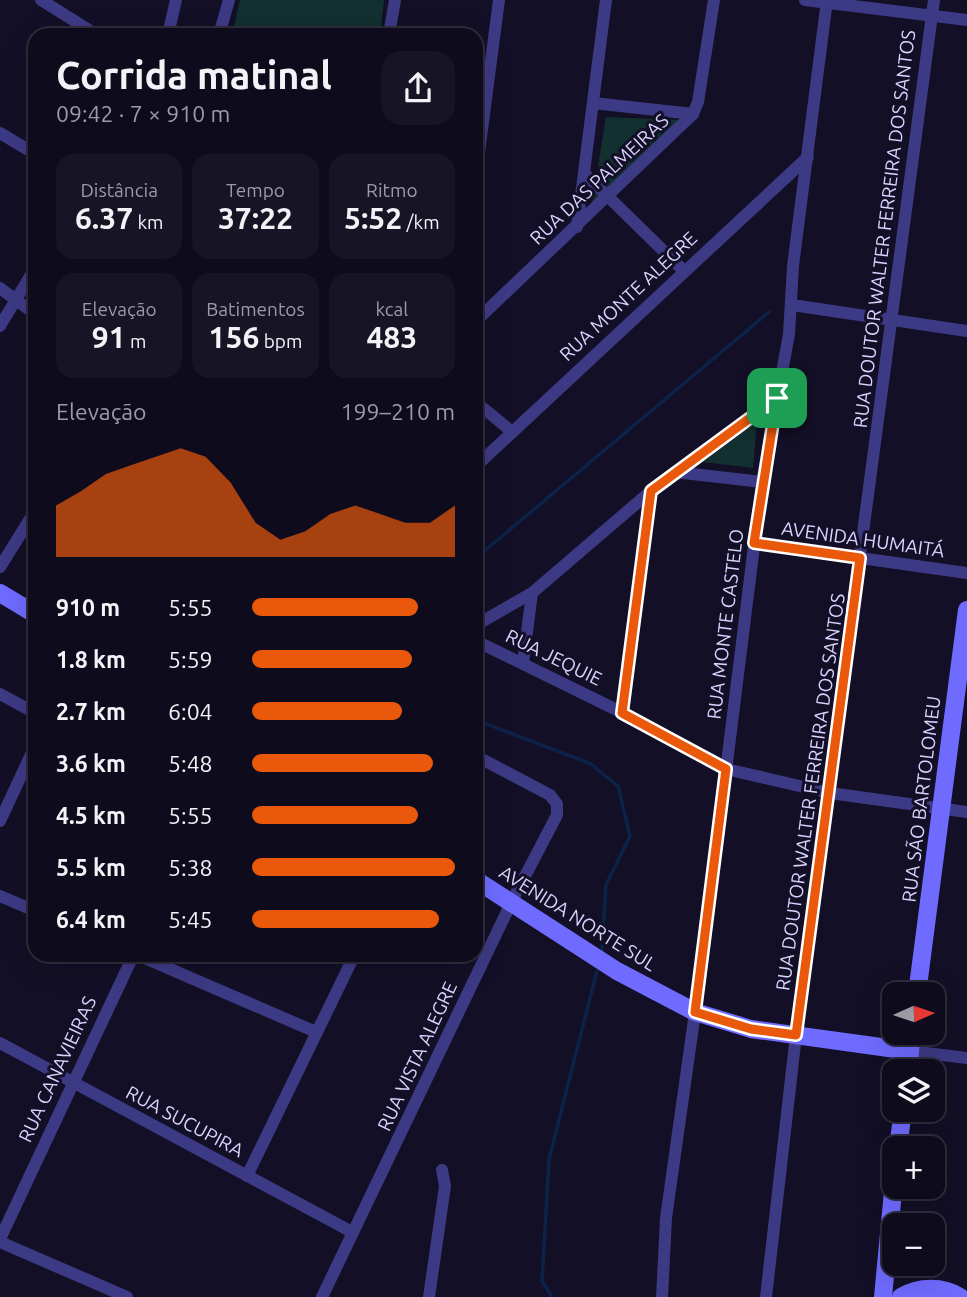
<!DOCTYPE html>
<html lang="pt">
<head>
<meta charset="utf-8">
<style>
  :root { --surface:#0e0b1c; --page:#171425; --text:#f1f3f6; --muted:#9b9ba3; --line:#2e2b3b; --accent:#ea580c }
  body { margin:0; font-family:Ubuntu,sans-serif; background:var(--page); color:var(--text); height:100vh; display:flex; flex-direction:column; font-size:26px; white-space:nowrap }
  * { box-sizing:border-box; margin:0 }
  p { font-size:23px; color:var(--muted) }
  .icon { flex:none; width:38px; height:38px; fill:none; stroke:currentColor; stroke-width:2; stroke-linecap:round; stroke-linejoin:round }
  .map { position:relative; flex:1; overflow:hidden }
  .side { position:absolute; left:28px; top:28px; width:455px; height:934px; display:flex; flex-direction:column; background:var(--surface); border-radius:21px; box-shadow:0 7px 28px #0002,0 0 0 2px var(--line) }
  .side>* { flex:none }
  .needle { width:46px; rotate:87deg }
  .controls { position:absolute; left:882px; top:982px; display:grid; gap:14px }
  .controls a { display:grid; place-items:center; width:63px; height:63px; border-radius:14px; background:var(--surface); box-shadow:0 7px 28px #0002,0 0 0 2px var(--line); font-size:35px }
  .pin { position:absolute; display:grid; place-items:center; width:60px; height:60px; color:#fff; margin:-30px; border-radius:14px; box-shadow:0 4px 10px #0006 }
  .round { display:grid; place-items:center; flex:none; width:74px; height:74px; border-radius:21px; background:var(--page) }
  .headline { display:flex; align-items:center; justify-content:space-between; height:119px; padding:0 28px }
  h1 { font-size:38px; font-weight:700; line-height:52px }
  .metrics { display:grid; grid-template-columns:repeat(3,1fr); gap:10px; height:119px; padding:7px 28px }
  .metrics div { display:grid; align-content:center; border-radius:18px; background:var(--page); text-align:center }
  .metrics b { font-size:30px; font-weight:700 }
  .metrics small { font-size:19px; font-weight:400 }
  .metrics p { font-size:19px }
  .chart { height:196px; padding:14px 28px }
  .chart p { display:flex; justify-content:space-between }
  .chart svg { width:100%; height:126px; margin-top:7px; fill:var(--accent); opacity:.7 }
  ul { padding:0 28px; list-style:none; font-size:23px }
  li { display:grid; grid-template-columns:112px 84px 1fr; align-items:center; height:52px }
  li i { height:18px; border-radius:9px; background:var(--accent) }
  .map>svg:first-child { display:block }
  .green { fill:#12302f }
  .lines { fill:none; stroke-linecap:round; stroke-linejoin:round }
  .stream { stroke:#0c2248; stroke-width:3.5 }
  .street { stroke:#3d3a85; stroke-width:12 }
  .secondary { stroke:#6f6bff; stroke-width:18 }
  .route-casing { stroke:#fff; stroke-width:14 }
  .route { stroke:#ea580c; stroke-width:9 }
  .labels { text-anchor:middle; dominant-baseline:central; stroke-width:6; stroke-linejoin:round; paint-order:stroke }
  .street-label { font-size:19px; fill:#d9d4ff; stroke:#130f26 }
</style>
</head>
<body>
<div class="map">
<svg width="967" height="1297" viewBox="0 0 967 1297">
  <rect width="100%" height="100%" fill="#130f26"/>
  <g class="green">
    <polygon points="240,0 384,0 380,35 232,35"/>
    <polygon points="606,117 679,120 592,204"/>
    <polygon points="757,422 753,468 703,462"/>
  </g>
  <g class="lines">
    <g class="stream">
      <polyline points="476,558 769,312"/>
      <polyline points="476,720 591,764 618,786 630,836 606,885 602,951"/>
      <polyline points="552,1297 542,1281 549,1159 597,971"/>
    </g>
    <g class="street">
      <polyline points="41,0 97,35"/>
      <polyline points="805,0 967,20"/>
      <polyline points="168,35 176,0"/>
      <polyline points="219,35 229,0"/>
      <polyline points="389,35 395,0"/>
      <polyline points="593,103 693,114"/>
      <polyline points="0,133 35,154"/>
      <polyline points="584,173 683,270"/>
      <polyline points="476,175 499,0"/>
      <polyline points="577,227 606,0"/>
      <polyline points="0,288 35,314"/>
      <polyline points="792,305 967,331"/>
      <polyline points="476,321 693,114 698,102 714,0"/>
      <polyline points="0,326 35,268"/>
      <polyline points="476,402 511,431"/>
      <polyline points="476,466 808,157"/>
      <polyline points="675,472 762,482"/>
      <polyline points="754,543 967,573"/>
      <polyline points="0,567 35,511"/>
      <polyline points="476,625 532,593 651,491 777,398"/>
      <polyline points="476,641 623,713 726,769 830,793 967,812"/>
      <polyline points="523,663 532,593"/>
      <polyline points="0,694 35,713"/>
      <polyline points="623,713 651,491"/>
      <polyline points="0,821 35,746"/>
      <polyline points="0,896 35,911"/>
      <polyline points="140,956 316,1032"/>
      <polyline points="0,1043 352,1232"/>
      <polyline points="910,1051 967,1058"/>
      <polyline points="247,1176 354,956"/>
      <polyline points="0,1239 133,956"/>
      <polyline points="0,1242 127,1297"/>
      <polyline points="322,1297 512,901 557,815 557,804 550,795 476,756"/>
      <polyline points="429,1297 445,1186 442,1170"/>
      <polyline points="662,1297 666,1218 702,963 762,482 789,334 793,266 827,0"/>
      <polyline points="766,1297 796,1035 934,0"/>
    </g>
    <g class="secondary">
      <polyline points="0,593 35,614"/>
      <polyline points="476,880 617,971 695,1012 751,1029 910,1051"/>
      <polyline points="917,994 967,610"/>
      <polyline points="908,1071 912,1032"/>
      <polyline points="898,1148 903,1110"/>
      <polyline points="883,1297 894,1181"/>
      <path d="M901,1297C919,1286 943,1286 960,1297"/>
    </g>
  </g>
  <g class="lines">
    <g class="route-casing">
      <polygon id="route" points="777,398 754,543 860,558 796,1035 751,1029 695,1012 726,769 622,713 651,491"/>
    </g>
    <use href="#route" class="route"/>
  </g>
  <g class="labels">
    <g class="street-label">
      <text transform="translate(599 179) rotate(-43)">RUA DAS PALMEIRAS</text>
      <text transform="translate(884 229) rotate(-83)">RUA DOUTOR WALTER FERREIRA DOS SANTOS</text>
      <text transform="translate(628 296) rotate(-43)">RUA MONTE ALEGRE</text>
      <text transform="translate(863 539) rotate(8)">AVENIDA HUMAITÁ</text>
      <text transform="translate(725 624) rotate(-83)">RUA MONTE CASTELO</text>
      <text transform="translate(554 657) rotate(26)">RUA JEQUIE</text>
      <text transform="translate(810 792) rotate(-82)">RUA DOUTOR WALTER FERREIRA DOS SANTOS</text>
      <text transform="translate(921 799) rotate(-83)">RUA SÃO BARTOLOMEU</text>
      <text transform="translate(578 918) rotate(32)">AVENIDA NORTE SUL</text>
      <text transform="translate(417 1056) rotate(-65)">RUA VISTA ALEGRE</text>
      <text transform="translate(57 1069) rotate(-65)">RUA CANAVIEIRAS</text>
      <text transform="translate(185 1121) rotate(28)">RUA SUCUPIRA</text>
    </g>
  </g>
</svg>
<div class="controls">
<a><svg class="needle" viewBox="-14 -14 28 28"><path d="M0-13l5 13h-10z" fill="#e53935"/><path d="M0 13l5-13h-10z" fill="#9b9ba3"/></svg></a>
<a><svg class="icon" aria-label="layers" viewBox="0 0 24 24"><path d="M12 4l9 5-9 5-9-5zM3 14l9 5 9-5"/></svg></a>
<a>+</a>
<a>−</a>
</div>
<div class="pin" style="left:777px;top:398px;background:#1e9e55"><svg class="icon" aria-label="arrive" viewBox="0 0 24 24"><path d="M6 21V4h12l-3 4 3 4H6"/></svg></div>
<section class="side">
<div class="headline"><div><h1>Corrida matinal</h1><p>09:42 · 7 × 910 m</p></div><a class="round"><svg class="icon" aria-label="share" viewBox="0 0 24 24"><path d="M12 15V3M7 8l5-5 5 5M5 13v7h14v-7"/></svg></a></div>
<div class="metrics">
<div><p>Distância</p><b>6.37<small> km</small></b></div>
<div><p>Tempo</p><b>37:22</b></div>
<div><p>Ritmo</p><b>5:52<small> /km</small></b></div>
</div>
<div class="metrics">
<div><p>Elevação</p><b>91<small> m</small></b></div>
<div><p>Batimentos</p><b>156<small> bpm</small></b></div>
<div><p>kcal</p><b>483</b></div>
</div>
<div class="chart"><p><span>Elevação</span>199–210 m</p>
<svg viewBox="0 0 160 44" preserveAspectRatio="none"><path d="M0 44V26L10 21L20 15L30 12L40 9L50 6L60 9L70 18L80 32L90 38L100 35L110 29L120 26L130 29L140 32L150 32L160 26V44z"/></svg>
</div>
<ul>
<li><b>910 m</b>5:55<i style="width:82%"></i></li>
<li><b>1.8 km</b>5:59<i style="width:79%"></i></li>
<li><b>2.7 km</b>6:04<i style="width:74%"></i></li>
<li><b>3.6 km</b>5:48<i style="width:89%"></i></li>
<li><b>4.5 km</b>5:55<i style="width:82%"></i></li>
<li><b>5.5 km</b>5:38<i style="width:100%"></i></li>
<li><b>6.4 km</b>5:45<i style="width:92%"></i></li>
</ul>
</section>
</div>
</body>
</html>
